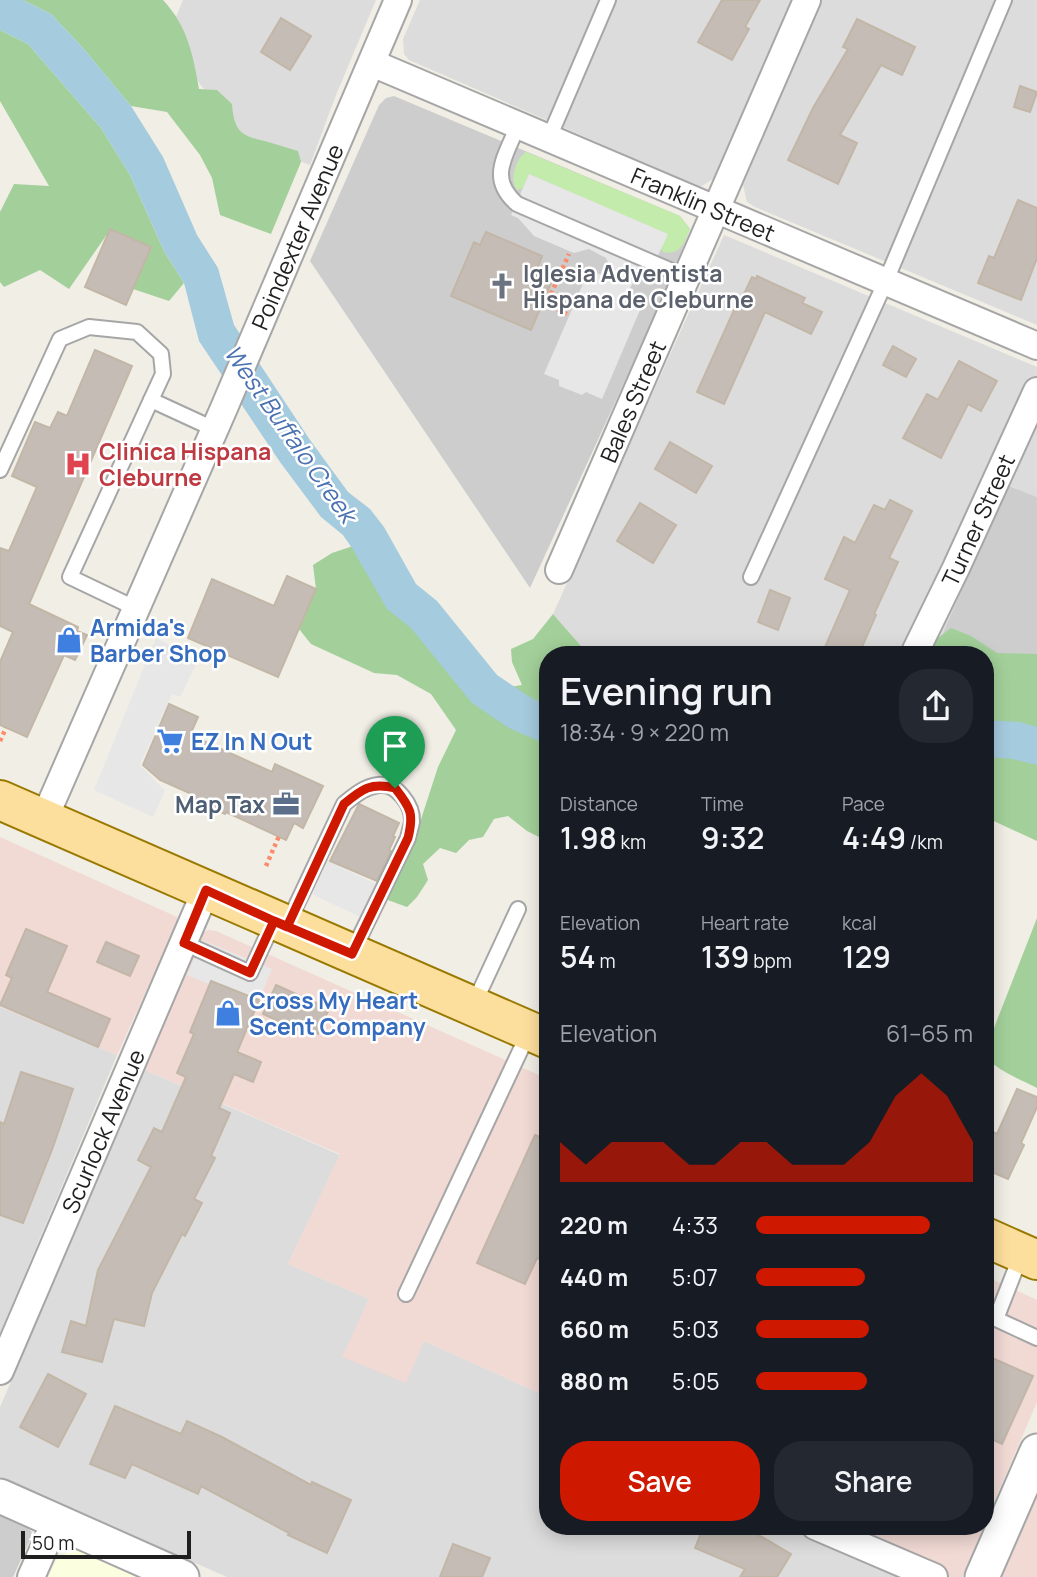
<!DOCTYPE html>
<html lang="en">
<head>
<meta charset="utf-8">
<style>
  :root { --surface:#171b24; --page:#242831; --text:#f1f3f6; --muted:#9ea1a6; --accent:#ce1800 }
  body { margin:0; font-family:Manrope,sans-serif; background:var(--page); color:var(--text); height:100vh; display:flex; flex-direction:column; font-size:26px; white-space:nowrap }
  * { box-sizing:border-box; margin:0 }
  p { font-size:23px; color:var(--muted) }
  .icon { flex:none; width:38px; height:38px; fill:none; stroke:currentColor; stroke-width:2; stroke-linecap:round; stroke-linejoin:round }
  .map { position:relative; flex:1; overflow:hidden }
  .drawer { position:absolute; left:539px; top:646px; width:455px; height:889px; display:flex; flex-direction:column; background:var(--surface); border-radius:28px; box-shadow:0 4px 18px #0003 }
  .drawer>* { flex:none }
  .scale { position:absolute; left:21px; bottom:18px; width:170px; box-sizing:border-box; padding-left:7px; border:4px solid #1f1f1f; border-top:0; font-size:19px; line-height:24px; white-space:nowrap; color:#1f1f1f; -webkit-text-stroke:5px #fff; paint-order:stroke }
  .pin { position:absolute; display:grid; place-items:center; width:60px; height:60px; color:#fff; margin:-72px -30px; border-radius:50% 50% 50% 0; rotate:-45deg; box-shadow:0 0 7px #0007 }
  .pin .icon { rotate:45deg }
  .round { display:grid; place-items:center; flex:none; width:74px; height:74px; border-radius:28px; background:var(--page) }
  .overview { display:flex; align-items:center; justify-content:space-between; height:119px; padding:0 21px }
  h1 { font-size:38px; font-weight:600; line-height:52px }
  .metrics { display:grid; grid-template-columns:repeat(3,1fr); gap:10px; height:119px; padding:7px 21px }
  .metrics div { display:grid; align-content:center }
  .metrics b { font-size:30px; font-weight:600 }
  .metrics small { font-size:19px; font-weight:400 }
  .metrics p { font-size:19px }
  .chart { height:196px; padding:14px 21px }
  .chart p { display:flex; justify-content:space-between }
  .chart svg { width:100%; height:126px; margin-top:7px; fill:var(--accent); opacity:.7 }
  .button { display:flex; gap:14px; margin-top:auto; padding:14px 21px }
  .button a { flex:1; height:80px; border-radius:28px; background:var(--accent); color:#fff; font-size:28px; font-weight:600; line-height:80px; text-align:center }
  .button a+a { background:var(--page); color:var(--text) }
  ul { padding:0 21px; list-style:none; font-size:23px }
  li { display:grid; grid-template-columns:112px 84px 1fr; align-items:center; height:52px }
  li i { height:18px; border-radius:9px; background:var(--accent) }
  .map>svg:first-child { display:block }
  .residential { fill:#dddcdc }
  .commercial { fill:#f1d9d4 }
  .education { fill:#fbffdf }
  .religious { fill:#cdcdcd }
  .grass { fill:#c3ebab }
  .forest { fill:#a3d09a }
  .parking { fill:#e7e7e7 }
  .water { fill:#a5cbde }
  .building { fill:#c5bdb5; stroke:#c2b6a7; stroke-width:2 }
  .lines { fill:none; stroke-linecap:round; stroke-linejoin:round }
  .service-casing { stroke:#a6a6a6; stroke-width:18 }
  .minor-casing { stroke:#a6a6a6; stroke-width:30 }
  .tertiary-casing { stroke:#a6a6a6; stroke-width:37 }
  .primary-casing { stroke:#9a7900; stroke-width:42 }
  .path { stroke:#fc8b6b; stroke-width:4.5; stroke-dasharray:3.5 3.5; stroke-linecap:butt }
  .service { stroke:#fff; stroke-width:14 }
  .minor { stroke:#fff; stroke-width:26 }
  .tertiary { stroke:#fff; stroke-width:33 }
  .primary { stroke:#fddf9d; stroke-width:38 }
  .route-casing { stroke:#fff; stroke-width:14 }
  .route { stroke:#ce1800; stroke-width:9 }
  .labels { text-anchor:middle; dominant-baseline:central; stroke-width:5; stroke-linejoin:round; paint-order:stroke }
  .street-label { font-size:23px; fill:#1f1f1f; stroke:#fff }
  .worship-label { font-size:23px; font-weight:bold; fill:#5b616d; stroke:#fff; text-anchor:start }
  .health-label { font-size:23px; font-weight:bold; fill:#be3a42; stroke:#fff; text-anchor:start }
  .shop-label { font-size:23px; font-weight:bold; fill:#366cbe; stroke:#fff; text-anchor:start }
  .service-label { font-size:23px; font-weight:bold; fill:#4e5e75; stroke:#fff; text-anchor:end }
  .water-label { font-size:24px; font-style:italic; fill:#4a71b1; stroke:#fff }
</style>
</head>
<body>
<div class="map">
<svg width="1037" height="1577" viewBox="0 0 1037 1577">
  <rect width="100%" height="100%" fill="#f0eee5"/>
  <g class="residential">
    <polygon points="183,0 376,0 336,95 310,165 251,142 234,127 166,41"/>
    <polygon points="420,0 792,0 713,179 700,187 409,60 404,54 403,39"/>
    <polygon points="822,0 1037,0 1037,325 755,207 747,202 743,185"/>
    <polygon points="724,235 1037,367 1037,497 1008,485 934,654 588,654 553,614"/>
    <polygon points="0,1007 117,1055 0,1333"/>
    <polygon points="145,1070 340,1155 288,1264 369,1299 343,1357 424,1341 548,1397 548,1526 836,1526 951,1577 227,1577 0,1477 0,1407"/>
  </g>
  <g class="commercial">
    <polygon points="0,837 177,917 177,923 117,1055 0,1007"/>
    <polygon points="208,930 216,931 548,1079 548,1397 424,1341 406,1383 342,1357 369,1299 288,1264 340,1154 145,1070 198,942 202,933"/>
    <polygon points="985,1276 1037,1300 1037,1402 985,1523"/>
    <polygon points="1037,1495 1037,1577 1002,1577"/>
    <polygon points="836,1526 984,1526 962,1577 951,1577"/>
  </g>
  <polygon class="education" points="75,1549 83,1550 146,1577 48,1577 56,1560 69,1551"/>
  <g class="religious">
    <polygon points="394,96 680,216 690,229 662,300 530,588 310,261 379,105 386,98"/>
    <polygon points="1007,485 1037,497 1037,713 985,654 934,654"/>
    <polygon points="0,1512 23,1523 32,1532 30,1540 13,1577 0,1577"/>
  </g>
  <path class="grass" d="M526,152L680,216L690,229C684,243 680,256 663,252L661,248L667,234L529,174L523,188L517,190C509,178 516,159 526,152Z"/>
  <g class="forest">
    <path d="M23,0H163C188,27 193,55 199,89L217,90L232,104C234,131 241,136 265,141C276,144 287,148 298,151L301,162L271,234L220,215L212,178L200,155L167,112L131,106L83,48L51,14Z"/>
    <polygon points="0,30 28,44 101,128 130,175 164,251 184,283 169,301 133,289 151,247 110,230 69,289 40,270 4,287 0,282 0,212 14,184 49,186 0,101"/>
    <polygon points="356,545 503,688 522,685 512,662 511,649 533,639 553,614 588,654 548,654 548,862 544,860 543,839 527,831 508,816 494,819 483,837 469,840 456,853 440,848 423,864 428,880 417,897 407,907 385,899 411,850 438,767 456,730 431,694 397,675 374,673 311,644 299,629 316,589 313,565 332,553"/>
    <polygon points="951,628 971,636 997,653 1037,654 1037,841 985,817 985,654 924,654 929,645"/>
    <path d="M1037,918V1088C1023,1080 986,1067 985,1051Z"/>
  </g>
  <g class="parking">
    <polygon points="529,174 668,234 649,275 636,278 627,293 628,296 643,303 602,399 586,392 582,395 559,386 559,380 544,374 589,270 604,276 607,275 609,265 606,258 589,249 574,253 534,236 518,218 511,215"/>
    <polygon points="156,638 198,660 180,697 172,694 140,765 165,791 153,817 94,790"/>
    <polygon points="325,860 376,884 360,917 310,893"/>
    <polygon points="202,940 272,969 257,1005 187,975"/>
  </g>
  <g class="water">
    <polygon points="0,0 23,0 51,14 83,48 131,106 163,157 197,235 218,268 234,325 310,440 348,492 370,509 384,527 416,584 437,601 497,675 528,696 548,706 548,745 509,728 472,703 411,628 387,609 352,548 343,535 321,517 280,462 199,341 184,283 164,251 130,175 101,128 28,44 0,30"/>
    <polygon points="985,720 1020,722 1037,727 1037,765 1013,759 985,757"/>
  </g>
  <g class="building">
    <polygon points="722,0 760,0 745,27 749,29 732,60 698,42"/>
    <polygon points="281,18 311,36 290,70 261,52"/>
    <polygon points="857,19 915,47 902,75 881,65 840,135 857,143 838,184 788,160 813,108 848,49 843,47"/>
    <polygon points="1020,86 1037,92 1030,112 1014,107"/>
    <polygon points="1018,200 1037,208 1037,258 1021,300 978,283 989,256 994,258"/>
    <polygon points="110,229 151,247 126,305 85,287"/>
    <polygon points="486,232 542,256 537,269 554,276 531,330 451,296 474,242 480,245"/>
    <polygon points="757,276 805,298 802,303 822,312 811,334 765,312 724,404 697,392 734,310 736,311 752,277 756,279"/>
    <polygon points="893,346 916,359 906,377 883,365"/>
    <polygon points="95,350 132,366 29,604 78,627 77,631 87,635 75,660 64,655 27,737 0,725 0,662 13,632 0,626 0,548 9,551 37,487 12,476 35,422 50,428 58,412 67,416"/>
    <polygon points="959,361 997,381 981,411 968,404 941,458 903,438 927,394 938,400"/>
    <polygon points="670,442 712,466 696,493 655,469"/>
    <polygon points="890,500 912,511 889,558 898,562 874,614 876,615 859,654 822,654 850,590 825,579 844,537 855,543 874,505 885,510"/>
    <polygon points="640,503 676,525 653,563 617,541"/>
    <polygon points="287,576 316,589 278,677 188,638 212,579 274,606"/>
    <polygon points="770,590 790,598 778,630 758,622"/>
    <polygon points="169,704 198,717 190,735 272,772 275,764 323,786 303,828 294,823 286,840 226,812 225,814 192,799 194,795 160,780 143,765"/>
    <polygon points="359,804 399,823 393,836 395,837 389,850 391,851 377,881 330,861"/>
    <polygon points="26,929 67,946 47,992 110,1019 98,1047 0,1005 12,978 6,975"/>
    <polygon points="106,942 139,956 130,976 97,962"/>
    <polygon points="211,981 259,1000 237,1052 261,1062 253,1082 234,1074 219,1108 230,1113 211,1156 215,1158 194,1199 202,1203 185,1236 182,1234 152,1293 144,1326 114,1319 102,1362 62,1352 71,1321 86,1326 98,1270 151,1167 138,1160 154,1128 162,1132 186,1077 177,1073 194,1034 190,1032"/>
    <polygon points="276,985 329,1009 318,1034 307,1029 305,1033 263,1014"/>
    <polygon points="21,1072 73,1089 53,1147 23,1223 0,1215 0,1122 4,1124"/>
    <polygon points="1017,1089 1037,1097 1037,1107 1021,1143 1024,1145 1008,1179 985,1169 985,1128 997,1134"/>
    <polygon points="535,1135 548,1140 548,1263 537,1258 525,1284 477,1263"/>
    <polygon points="985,1355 1033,1376 1002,1444 985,1436"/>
    <polygon points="48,1374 86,1394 58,1447 20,1427"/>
    <polygon points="115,1406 181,1434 187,1421 222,1437 311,1485 312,1482 351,1500 327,1553 288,1535 289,1533 201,1486 198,1494 132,1464 125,1478 90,1464"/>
    <polygon points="704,1526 736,1526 762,1537 791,1554 777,1577 740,1577 745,1569 695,1548"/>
    <polygon points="453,1544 490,1558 482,1577 440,1577"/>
  </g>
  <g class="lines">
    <g class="service-casing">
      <g id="service">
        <path d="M518,125C506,156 487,178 517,204L688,278"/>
        <polyline points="549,138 608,0"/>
        <polyline points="0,470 60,339 89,327 137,332 161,354 163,374 151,400 214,429"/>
        <polyline points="751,577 885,283 1004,0"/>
        <polyline points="135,608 70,577 151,400"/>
        <path d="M288,923L344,804C354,796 364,787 378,785C396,782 413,805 412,822C411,827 409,833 408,838L352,953"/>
        <polyline points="184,943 250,973 273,923"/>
        <polyline points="473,1006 518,909"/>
        <polyline points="1021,1255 996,1319 1037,1338"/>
        <polyline points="406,1294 529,1032"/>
      </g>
    </g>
    <g class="minor-casing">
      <g id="minor">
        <path id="s1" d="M372,63L1037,346"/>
        <path id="s2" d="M559,570L807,0"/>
        <path id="s3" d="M916,650L956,568L1037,391"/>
        <path id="s4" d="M44,819L224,408L398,0"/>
        <path id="s5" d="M0,1371L206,890"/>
        <polyline points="815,1526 934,1577"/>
        <polyline points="31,1577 56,1521"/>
      </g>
    </g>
    <g class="tertiary-casing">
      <g id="tertiary">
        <polyline points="0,1496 182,1577"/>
        <polyline points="982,1577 1037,1451"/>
      </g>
    </g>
    <g class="primary-casing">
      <g id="primary">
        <polyline points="0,800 548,1039"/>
        <polyline points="985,1237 1037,1260"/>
      </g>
    </g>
    <g class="path">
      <polyline points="567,314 546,305 569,254"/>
      <polyline points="0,741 6,728"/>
      <polyline points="266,866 279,836"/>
    </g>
    <use href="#service" class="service"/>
    <use href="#minor" class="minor"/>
    <use href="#tertiary" class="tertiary"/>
    <use href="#primary" class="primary"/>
  </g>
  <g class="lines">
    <g class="route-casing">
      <path id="route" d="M395,788C371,782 362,789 344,804L287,927L206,890L184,943L250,973L274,921L352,954L408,838C414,814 411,808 395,788"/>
    </g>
    <use href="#route" class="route"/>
  </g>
  <defs>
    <g id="church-bare" transform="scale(2.1)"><path d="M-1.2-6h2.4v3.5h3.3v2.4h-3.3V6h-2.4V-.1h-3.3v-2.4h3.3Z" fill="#6b7280" stroke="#fff" stroke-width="2.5" paint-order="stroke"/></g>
    <g id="hospital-bare" transform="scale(2.1)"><path d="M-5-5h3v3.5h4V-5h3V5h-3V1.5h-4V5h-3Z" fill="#e0444e" stroke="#fff" stroke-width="2.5" paint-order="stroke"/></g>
    <g id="shop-bare" transform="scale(2.1)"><path d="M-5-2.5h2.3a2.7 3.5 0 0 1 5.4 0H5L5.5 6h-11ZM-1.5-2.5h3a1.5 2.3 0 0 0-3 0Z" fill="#3f7fe0" stroke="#fff" stroke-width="2.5" paint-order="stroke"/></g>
    <g id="supermarket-bare" transform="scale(2.1)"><path d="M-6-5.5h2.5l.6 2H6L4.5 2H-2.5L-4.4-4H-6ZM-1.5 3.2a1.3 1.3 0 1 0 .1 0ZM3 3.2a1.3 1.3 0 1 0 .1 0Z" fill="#3f7fe0" stroke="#fff" stroke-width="2.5" paint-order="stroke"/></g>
    <g id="office-bare" transform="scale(2.1)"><path d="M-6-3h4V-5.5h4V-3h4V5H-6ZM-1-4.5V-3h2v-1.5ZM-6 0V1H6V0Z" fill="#5c6f8a" stroke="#fff" stroke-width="2.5" paint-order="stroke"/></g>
  </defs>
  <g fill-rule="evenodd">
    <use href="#church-bare" x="502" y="286"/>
    <use href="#hospital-bare" x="78" y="464"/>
    <use href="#shop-bare" x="69" y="640"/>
    <use href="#supermarket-bare" x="170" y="741"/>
    <use href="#office-bare" x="286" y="804"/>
    <use href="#shop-bare" x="228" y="1013"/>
  </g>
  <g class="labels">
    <g class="street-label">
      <text stroke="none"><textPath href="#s1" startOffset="360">Franklin Street</textPath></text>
      <text stroke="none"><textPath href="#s4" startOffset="635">Poindexter Avenue</textPath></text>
      <text stroke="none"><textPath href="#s2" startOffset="184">Bales Street</textPath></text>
      <text stroke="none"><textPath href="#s3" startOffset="144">Turner Street</textPath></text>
      <text stroke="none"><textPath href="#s5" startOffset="261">Scurlock Avenue</textPath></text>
    </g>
    <g class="worship-label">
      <text x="523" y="273">Iglesia Adventista<tspan x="523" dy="26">Hispana de Cleburne</tspan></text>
    </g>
    <g class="health-label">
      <text x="99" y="451">Clinica Hispana<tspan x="99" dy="26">Cleburne</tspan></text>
    </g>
    <g class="shop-label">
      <text x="90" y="627">Armida's<tspan x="90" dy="26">Barber Shop</tspan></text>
      <text x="191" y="741">EZ In N Out</text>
      <text x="249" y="1000">Cross My Heart<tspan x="249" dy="26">Scent Company</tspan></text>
    </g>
    <g class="service-label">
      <text x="265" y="804">Map Tax</text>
    </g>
    <g class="water-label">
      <text transform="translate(291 433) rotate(55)">West Buffalo Creek</text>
    </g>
  </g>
</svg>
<div class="scale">50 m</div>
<div class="pin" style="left:395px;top:788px;background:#1e9e55"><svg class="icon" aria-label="arrive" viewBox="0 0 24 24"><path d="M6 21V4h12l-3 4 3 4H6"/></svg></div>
<section class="drawer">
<div class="overview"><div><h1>Evening run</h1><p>18:34 · 9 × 220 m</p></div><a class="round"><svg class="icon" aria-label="share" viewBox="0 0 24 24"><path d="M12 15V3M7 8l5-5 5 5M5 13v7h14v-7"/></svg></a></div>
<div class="metrics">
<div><p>Distance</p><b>1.98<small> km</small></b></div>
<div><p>Time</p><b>9:32</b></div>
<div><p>Pace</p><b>4:49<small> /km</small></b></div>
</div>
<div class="metrics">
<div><p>Elevation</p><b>54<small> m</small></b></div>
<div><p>Heart rate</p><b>139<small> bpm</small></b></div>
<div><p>kcal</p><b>129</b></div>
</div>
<div class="chart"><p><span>Elevation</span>61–65 m</p>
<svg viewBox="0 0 160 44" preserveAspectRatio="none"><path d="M0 44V30L10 38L20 30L30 30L40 30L50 38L60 38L70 30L80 30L90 38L100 38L110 38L120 30L130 14L140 6L150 14L160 30V44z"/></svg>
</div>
<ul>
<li><b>220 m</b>4:33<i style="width:80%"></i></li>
<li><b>440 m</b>5:07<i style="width:50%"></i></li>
<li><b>660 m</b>5:03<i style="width:52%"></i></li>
<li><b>880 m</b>5:05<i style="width:51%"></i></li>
</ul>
<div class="button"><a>Save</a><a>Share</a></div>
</section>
</div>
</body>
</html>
